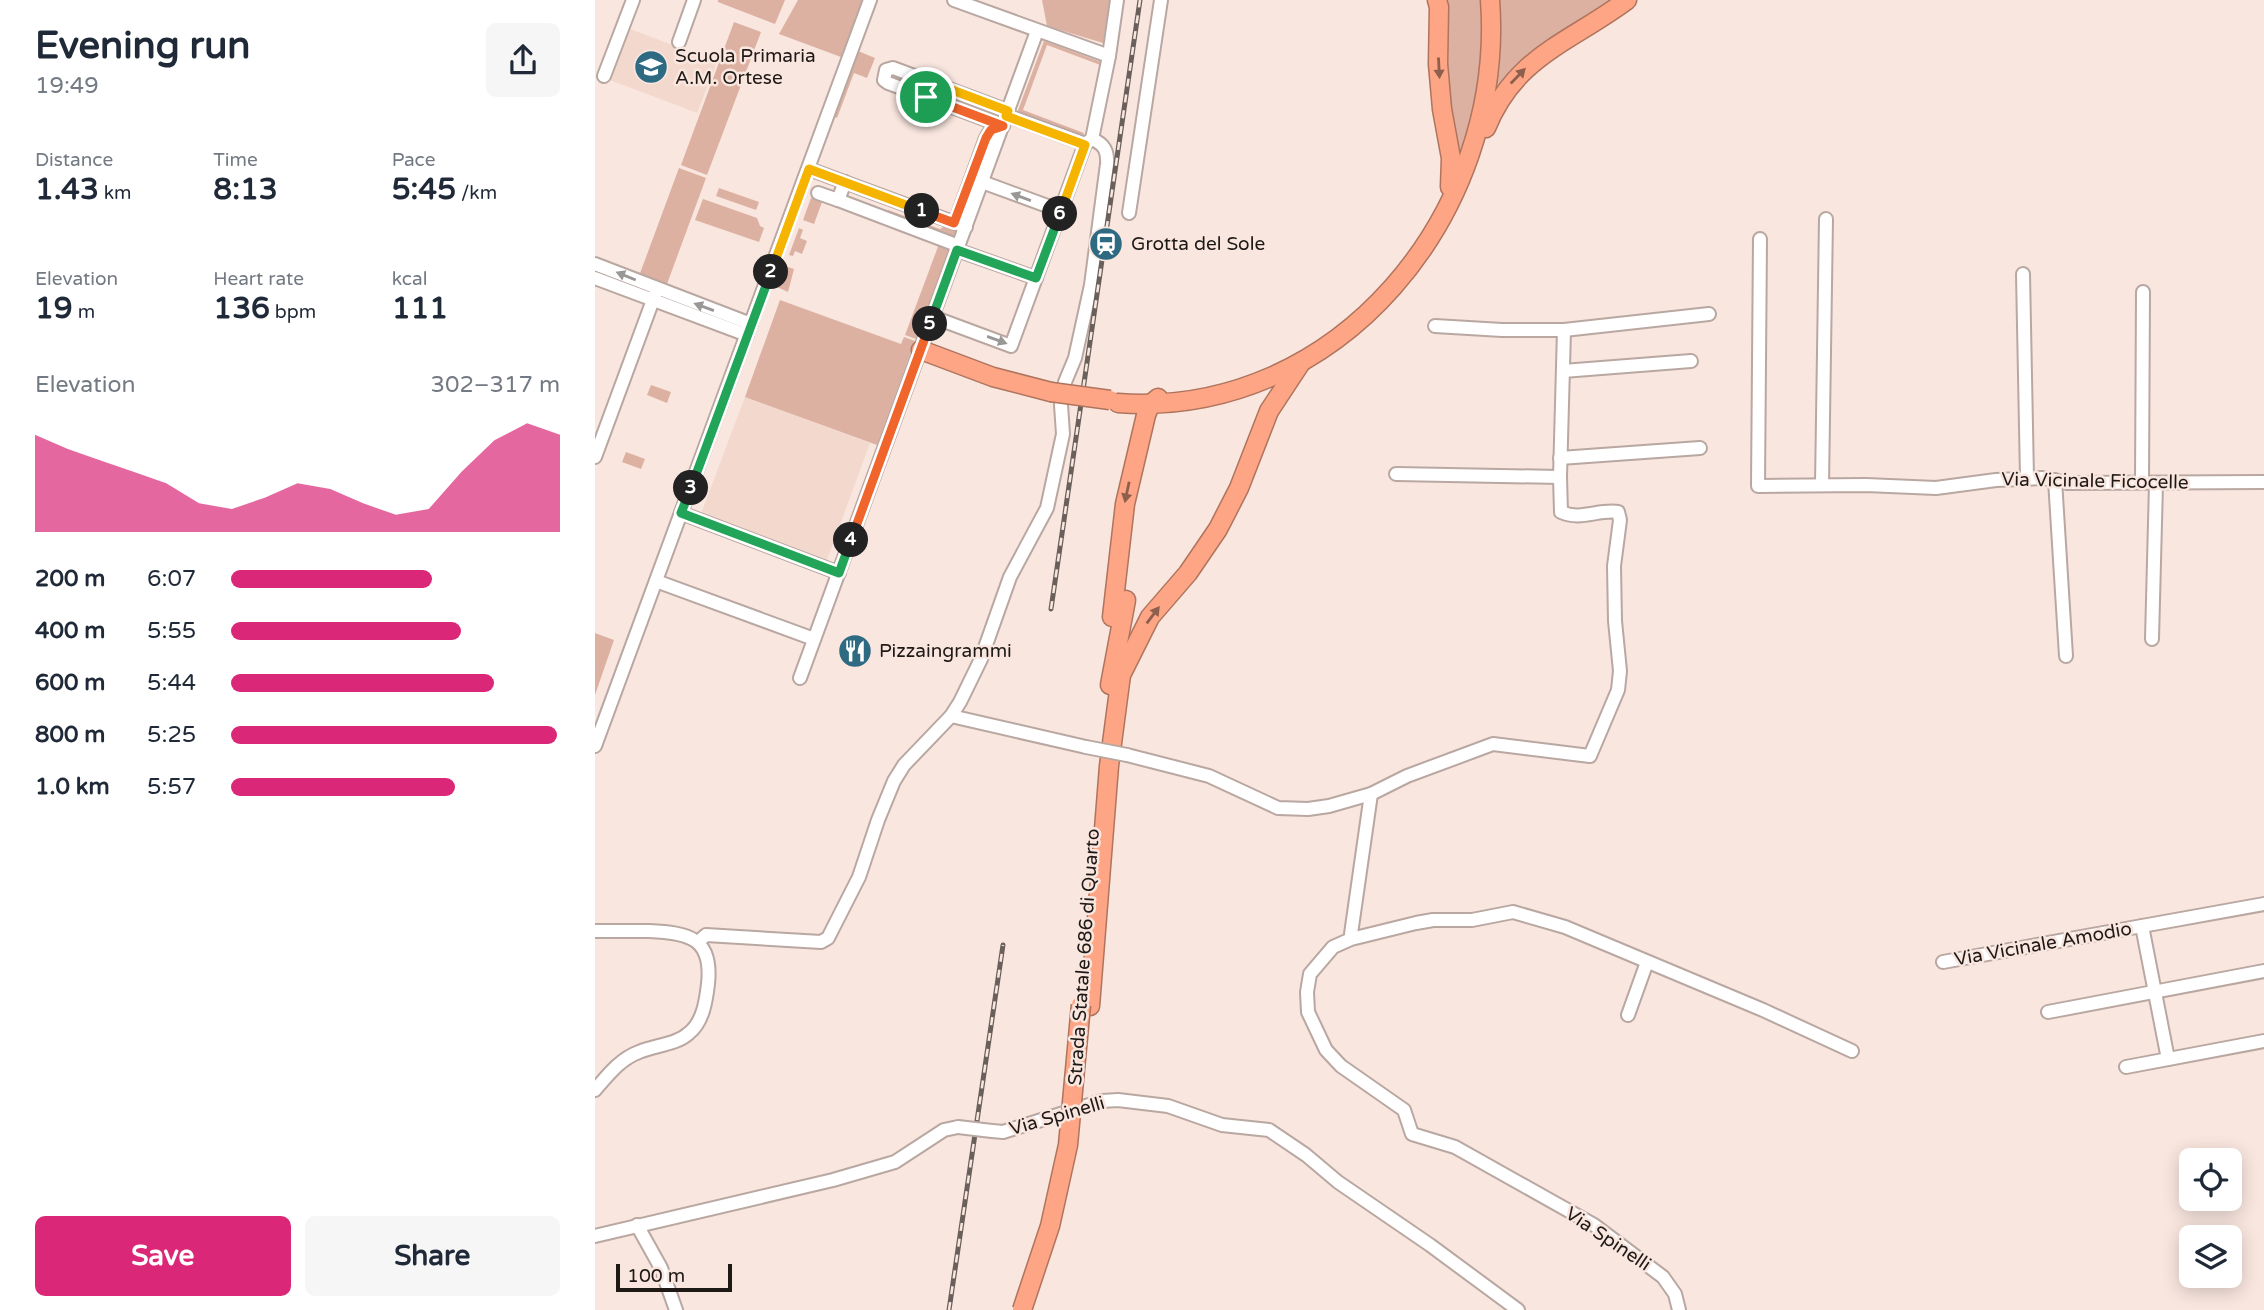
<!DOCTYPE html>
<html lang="en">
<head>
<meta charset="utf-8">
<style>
  :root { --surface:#fff; --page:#f6f6f7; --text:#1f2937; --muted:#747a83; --accent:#db2777 }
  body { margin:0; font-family:"Varela Round",sans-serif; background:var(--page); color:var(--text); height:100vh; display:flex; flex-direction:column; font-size:26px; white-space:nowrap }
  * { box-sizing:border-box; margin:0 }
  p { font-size:23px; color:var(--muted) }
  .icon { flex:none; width:38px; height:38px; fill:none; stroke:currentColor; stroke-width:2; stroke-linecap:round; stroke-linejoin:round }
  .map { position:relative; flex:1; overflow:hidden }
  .panel { display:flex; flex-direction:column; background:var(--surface); width:595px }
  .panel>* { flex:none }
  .fabs { position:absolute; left:1584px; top:1148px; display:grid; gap:14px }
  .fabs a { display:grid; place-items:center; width:63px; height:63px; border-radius:10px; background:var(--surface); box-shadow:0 4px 18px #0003; font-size:35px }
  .scale { position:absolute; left:21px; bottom:18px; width:116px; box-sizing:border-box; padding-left:7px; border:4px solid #1f1916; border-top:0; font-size:19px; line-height:24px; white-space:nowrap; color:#1f1916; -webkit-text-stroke:5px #f9e6df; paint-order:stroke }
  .pin { position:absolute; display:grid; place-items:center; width:60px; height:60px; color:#fff; margin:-30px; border:4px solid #fff; border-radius:50%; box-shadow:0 2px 7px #0007 }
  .km { position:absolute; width:35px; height:35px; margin:-18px; border-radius:50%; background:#222; color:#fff; font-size:19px; line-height:35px; text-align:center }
  .round { display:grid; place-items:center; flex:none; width:74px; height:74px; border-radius:10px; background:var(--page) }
  .headline { display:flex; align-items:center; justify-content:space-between; height:119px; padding:0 35px }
  h1 { font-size:38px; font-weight:700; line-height:52px }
  .figures { display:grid; grid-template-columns:repeat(3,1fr); gap:10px; height:119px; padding:7px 35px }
  .figures div { display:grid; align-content:center }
  .figures b { font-size:30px; font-weight:700 }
  .figures small { font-size:19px; font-weight:400 }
  .figures p { font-size:19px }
  .chart { height:196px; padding:14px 35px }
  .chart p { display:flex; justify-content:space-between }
  .chart svg { width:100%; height:126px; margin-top:7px; fill:var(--accent); opacity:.7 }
  .cta { display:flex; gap:14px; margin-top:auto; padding:14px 35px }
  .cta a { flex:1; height:80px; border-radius:10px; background:var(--accent); color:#fff; font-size:28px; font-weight:700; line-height:80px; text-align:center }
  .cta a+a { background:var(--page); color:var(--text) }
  ul { padding:0 35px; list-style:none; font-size:23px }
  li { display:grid; grid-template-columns:112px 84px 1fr; align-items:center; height:52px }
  li i { height:18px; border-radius:9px; background:var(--accent) }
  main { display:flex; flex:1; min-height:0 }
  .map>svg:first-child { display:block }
  .built { fill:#f3d8ce }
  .green { fill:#dcb1a1 }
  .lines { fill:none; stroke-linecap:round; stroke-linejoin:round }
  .minor-casing { stroke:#b9a7a1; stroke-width:16 }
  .highway-casing { stroke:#af745e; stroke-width:21 }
  .minor { stroke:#fff; stroke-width:12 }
  .highway { stroke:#fda584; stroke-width:18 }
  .rail-casing { stroke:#6a605b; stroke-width:5 }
  .rail { stroke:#f9e6df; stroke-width:2.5; stroke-dasharray:8; stroke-linecap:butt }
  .minor-bridge-casing { stroke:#b9a7a1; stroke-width:16; stroke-linecap:butt }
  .highway-bridge-casing { stroke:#af745e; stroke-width:21; stroke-linecap:butt }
  .minor-bridge { stroke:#fff; stroke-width:12 }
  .highway-bridge { stroke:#fda584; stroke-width:18 }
  .oneway { fill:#8e5f4d }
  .oneway2 { fill:#9a9896 }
  .split-1-casing { stroke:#fff; stroke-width:14 }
  .split-2-casing { stroke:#fff; stroke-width:14 }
  .split-3-casing { stroke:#fff; stroke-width:14 }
  .split-4-casing { stroke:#fff; stroke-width:14 }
  .split-5-casing { stroke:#fff; stroke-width:14 }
  .split-6-casing { stroke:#fff; stroke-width:14 }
  .split-7-casing { stroke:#fff; stroke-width:14 }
  .split-1 { stroke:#f0652b; stroke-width:9 }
  .split-2 { stroke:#f5b400; stroke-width:9 }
  .split-3 { stroke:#22a559; stroke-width:9 }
  .split-4 { stroke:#22a559; stroke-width:9 }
  .split-5 { stroke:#f0652b; stroke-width:9 }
  .split-6 { stroke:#22a559; stroke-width:9 }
  .split-7 { stroke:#f5b400; stroke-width:9 }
  .labels { text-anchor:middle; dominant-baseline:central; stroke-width:5; stroke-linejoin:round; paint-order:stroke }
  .poi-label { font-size:19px; fill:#1f1916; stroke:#f9e6df; text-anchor:start }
  .street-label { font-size:19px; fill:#1f1916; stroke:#f9e6df }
</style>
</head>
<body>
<main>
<section class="panel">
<div class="headline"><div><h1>Evening run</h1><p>19:49</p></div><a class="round"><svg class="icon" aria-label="share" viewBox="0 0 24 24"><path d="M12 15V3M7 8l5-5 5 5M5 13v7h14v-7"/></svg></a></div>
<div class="figures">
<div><p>Distance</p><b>1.43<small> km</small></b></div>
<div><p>Time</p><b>8:13</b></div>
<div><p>Pace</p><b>5:45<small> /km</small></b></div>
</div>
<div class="figures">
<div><p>Elevation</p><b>19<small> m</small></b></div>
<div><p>Heart rate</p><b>136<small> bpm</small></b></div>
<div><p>kcal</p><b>111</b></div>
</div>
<div class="chart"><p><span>Elevation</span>302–317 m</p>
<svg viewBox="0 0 160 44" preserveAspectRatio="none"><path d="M0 44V10L10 15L20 19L30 23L40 27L50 34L60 36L70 32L80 27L90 29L100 34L110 38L120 36L130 23L140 12L150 6L160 10V44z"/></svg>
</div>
<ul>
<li><b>200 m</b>6:07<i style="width:61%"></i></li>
<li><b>400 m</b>5:55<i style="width:70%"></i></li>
<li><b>600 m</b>5:44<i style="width:80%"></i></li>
<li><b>800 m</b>5:25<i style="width:99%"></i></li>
<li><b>1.0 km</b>5:57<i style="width:68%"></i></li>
</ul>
<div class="cta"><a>Save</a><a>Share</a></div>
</section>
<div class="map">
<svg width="1669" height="1310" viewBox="0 0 1669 1310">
  <rect width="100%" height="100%" fill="#f9e6df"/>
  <g class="built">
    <polygon points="35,29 122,62 102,113 15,80"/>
    <polygon points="150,397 275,443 232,560 106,514"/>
  </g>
  <g class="green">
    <polygon points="123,0 190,0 180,24 123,2"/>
    <polygon points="203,0 267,0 246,57 184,34"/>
    <polygon points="447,0 515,0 508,43 452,26"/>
    <polygon points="846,0 889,0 889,63 864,164 855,131"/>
    <polygon points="901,0 1026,0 899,103"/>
    <polygon points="139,22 166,32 112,175 86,165"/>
    <polygon points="449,41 509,63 508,66 452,45 428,110 489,133 488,138 422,113"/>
    <polygon points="263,51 280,58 272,78 259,73 242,118 238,116"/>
    <polygon points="84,168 111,178 72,284 67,282 66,284 44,276"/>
    <polygon points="124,188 164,202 161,210 121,196"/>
    <polygon points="216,198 227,202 219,224 208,220"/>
    <polygon points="108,199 162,218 165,226 169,228 164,242 100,220"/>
    <polygon points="293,210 345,229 350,226 361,230 362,234 358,238 291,214"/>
    <polygon points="204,228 208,230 205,238 212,241 207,254 200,251 198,256 194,255"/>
    <polygon points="344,244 355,248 321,339 310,335"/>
    <polygon points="190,266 199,269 193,292 182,287"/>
    <polygon points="185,300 306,344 309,337 320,341 282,445 150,397"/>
    <polygon points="56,385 76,392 72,403 52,395"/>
    <polygon points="31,452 50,459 46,469 27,462"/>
    <polygon points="0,633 19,640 0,695"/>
  </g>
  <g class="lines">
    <g class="minor-casing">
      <g id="minor">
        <polyline points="359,0 514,56"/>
        <polyline points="84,42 99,0"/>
        <polyline points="9,76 38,0"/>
        <polyline points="408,126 293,83 289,80 291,70 298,68 413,111"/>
        <polyline points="490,144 497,139 514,56 522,0"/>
        <polyline points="214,169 371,227"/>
        <polyline points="250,182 243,200 364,246"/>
        <polyline points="387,182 466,211"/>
        <polyline points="223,193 243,200"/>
        <polyline points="534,213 566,0"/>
        <polyline points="360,223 391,138 396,130 408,126"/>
        <polyline points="1165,239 1163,486 1271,485 1341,488 1401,480 1448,478 1472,483 1669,482"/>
        <polyline points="362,250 441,278"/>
        <polyline points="0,264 156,324"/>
        <polyline points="1428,274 1432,478"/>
        <polyline points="0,278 152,335"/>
        <polyline points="338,317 416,346 490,144 411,115"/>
        <polyline points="840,326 907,330 969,330 1114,314"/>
        <polyline points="968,371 1096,361"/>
        <polyline points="0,457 62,289"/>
        <polyline points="965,458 1105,448"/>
        <polyline points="801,474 965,477"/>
        <polyline points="1460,480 1471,656"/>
        <polyline points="1547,483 1548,292"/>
        <polyline points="1227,485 1231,219"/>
        <polyline points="86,513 244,573"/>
        <polyline points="61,581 219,639"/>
        <polyline points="1557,639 1561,484"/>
        <polyline points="205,678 442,31"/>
        <polyline points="356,716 491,747"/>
        <polyline points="0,746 275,0"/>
        <path d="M532,755L614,776L683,808L713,809L734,806L776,794L812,776L898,744L995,756L1023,690L1025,671L1020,621L1019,566L1025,520L1023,512C1003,509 986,521 966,512L965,477L969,330"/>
        <path d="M0,931C18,931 36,931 54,931C93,933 118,937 113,984C111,1001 108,1022 94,1033C81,1045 60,1045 44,1052C25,1059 13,1075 0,1090"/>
        <polyline points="756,934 776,794"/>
        <path d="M103,942L111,935L226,942L233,938L264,877L283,820L299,781L309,765L356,716L365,702L386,659L415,577L452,508L468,434L466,405L470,382L480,358L496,285L512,164C513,151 509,144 497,139"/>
        <polyline points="1348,962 1547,926"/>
        <polyline points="1453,1012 1669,971"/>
        <polyline points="1033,1015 1052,962"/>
        <polyline points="1573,1059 1547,926 1669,904"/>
        <polyline points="1531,1067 1669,1041"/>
        <polyline points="397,1131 408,1132 507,1101 523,1100 573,1106 627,1125 674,1130 711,1155 743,1182 835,1245 923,1310"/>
        <polyline points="42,1225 66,1268 81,1310"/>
        <polyline points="0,1236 238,1180 300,1162 349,1130 363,1127"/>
        <polyline points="1084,1310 1080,1294 1068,1277 999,1225 860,1147 817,1134 809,1110 746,1066 731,1050 713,1012 712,992 715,974 738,947 756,939 821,923 838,920 877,920 918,912 970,927 1168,1010 1257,1051"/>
      </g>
    </g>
    <g class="highway-casing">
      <g id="highway">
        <polyline points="842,0 844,7 843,64 847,109 856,158 855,187"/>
        <path d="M891,128C920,56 974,43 1032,0"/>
        <polyline points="326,350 398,377 456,392"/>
        <path d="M523,403C744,419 911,212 895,0"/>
        <polyline points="517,617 530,504 551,415 555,405 563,398"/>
        <polyline points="515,685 531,600"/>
        <polyline points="495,1006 514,766 526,675 555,617 593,573 623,529 644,488 674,411 705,364"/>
      </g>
    </g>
    <use href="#minor" class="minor"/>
    <use href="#highway" class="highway"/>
    <g class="rail-casing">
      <g id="rail">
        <polyline points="456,609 545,0"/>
        <polyline points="354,1310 408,945"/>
      </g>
    </g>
    <use href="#rail" class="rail"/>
    <g class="minor-bridge-casing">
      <g id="minor-bridge">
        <polyline points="491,747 532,755"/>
        <polyline points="363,1127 397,1131"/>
      </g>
    </g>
    <g class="highway-bridge-casing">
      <g id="highway-bridge">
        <polyline points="456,392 515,400"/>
        <polyline points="427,1310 455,1226 473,1145 486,1005"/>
      </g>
    </g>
    <use href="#minor-bridge" class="minor-bridge"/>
    <use href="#highway-bridge" class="highway-bridge"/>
  </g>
  <defs><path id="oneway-solid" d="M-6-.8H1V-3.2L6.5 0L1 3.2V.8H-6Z" transform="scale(1.75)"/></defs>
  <g class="oneway">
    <use href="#oneway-solid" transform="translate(844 68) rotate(87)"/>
    <use href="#oneway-solid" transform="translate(923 76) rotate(-46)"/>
    <use href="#oneway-solid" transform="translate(532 492) rotate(102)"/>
    <use href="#oneway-solid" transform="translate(558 615) rotate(-53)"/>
  </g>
  <g class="oneway2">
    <use href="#oneway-solid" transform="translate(426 197) rotate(-160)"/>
    <use href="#oneway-solid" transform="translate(31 276) rotate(-158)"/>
    <use href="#oneway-solid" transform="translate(109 307) rotate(-160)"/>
    <use href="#oneway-solid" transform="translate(402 340) rotate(20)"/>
  </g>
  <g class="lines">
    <g class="split-1-casing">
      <polyline id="split-1" points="327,211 359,223 391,138 396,130 408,126 331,97"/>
    </g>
    <g class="split-2-casing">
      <polyline id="split-2" points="176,272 214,169 327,211"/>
    </g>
    <g class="split-3-casing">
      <polyline id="split-3" points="96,488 176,272"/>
    </g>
    <g class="split-4-casing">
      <polyline id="split-4" points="96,488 86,513 244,573 256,540"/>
    </g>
    <g class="split-5-casing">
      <polyline id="split-5" points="256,540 335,324"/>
    </g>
    <g class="split-6-casing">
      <polyline id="split-6" points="335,324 362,250 441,278 465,214"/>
    </g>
    <g class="split-7-casing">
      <polyline id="split-7" points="331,97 336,82 413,111 411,116 490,145 465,214"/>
    </g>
    <use href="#split-1" class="split-1"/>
    <use href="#split-2" class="split-2"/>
    <use href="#split-3" class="split-3"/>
    <use href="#split-4" class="split-4"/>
    <use href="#split-5" class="split-5"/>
    <use href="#split-6" class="split-6"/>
    <use href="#split-7" class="split-7"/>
  </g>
  <defs>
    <g id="school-disc" transform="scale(1.75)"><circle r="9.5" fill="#2e6a82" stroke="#f9e6df"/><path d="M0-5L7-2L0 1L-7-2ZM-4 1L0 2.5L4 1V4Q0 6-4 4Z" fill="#fff"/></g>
    <g id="station-disc" transform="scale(1.75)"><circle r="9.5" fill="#2e6a82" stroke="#f9e6df"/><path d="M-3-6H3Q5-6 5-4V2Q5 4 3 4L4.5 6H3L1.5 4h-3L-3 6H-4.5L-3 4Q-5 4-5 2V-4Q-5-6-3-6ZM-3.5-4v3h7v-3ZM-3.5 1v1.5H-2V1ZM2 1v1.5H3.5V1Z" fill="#fff"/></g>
    <g id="restaurant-disc" transform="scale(1.75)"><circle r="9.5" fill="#2e6a82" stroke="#f9e6df"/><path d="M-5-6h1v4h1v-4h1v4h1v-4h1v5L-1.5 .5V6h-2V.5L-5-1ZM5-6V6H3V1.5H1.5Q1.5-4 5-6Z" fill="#fff"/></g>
  </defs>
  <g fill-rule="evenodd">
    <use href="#school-disc" x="56" y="67"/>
    <use href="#station-disc" x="511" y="244"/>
    <use href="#restaurant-disc" x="260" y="651"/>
  </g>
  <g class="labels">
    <g class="poi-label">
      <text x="80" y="56">Scuola Primaria<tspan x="80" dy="22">A.M. Ortese</tspan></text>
      <text x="536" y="244">Grotta del Sole</text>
      <text x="284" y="651">Pizzaingrammi</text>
    </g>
    <g class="street-label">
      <text transform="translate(1500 481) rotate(1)">Via Vicinale Ficocelle</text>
      <text transform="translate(1448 944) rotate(-10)">Via Vicinale Amodio</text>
      <text transform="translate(489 957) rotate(-86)">Strada Statale 686 di Quarto</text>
      <text transform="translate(462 1116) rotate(-16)">Via Spinelli</text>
      <text transform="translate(1013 1239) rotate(34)">Via Spinelli</text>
    </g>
  </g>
</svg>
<div class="fabs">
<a><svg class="icon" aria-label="locate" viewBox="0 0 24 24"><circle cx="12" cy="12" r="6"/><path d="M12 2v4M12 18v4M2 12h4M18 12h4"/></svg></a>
<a><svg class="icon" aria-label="layers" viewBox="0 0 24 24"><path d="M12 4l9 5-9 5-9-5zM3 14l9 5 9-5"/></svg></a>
</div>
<div class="scale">100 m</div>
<div class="pin" style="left:331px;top:97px;background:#1e9e55"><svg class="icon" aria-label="arrive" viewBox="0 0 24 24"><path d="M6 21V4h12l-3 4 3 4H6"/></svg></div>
<b class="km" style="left:327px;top:211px">1</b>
<b class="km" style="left:176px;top:272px">2</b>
<b class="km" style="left:96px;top:488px">3</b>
<b class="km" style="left:256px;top:540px">4</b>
<b class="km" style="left:335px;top:324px">5</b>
<b class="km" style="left:465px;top:214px">6</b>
</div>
</main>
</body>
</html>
